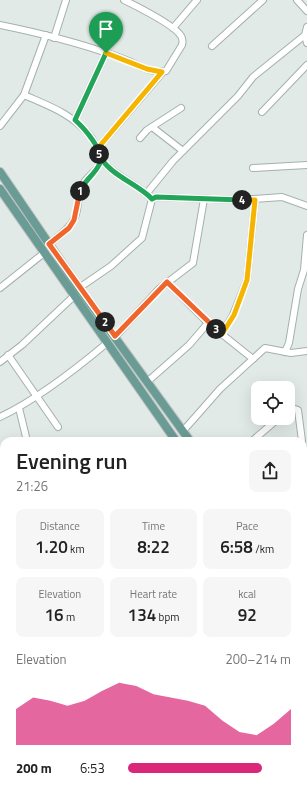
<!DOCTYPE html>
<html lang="en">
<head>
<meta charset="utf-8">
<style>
  :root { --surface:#fff; --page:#f6f6f6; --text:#222; --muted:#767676; --accent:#db2777 }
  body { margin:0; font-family:"Titillium Web",sans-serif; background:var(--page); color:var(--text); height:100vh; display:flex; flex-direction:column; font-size:15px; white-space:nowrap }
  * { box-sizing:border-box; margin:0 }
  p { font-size:13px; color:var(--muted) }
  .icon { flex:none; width:22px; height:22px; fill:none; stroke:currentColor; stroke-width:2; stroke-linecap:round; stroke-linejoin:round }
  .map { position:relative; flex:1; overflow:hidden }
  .details { position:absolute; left:0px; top:437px; width:307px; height:354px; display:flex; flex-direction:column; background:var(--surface); border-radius:12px 12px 0 0; box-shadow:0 4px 16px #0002 }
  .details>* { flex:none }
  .fabs { position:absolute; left:251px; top:381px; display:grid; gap:8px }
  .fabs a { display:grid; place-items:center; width:44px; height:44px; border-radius:8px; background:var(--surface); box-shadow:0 4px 16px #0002; font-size:20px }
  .pin { position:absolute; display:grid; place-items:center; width:34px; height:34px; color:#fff; margin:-41px -17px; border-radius:50% 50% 50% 0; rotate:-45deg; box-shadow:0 0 4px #0007 }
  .pin .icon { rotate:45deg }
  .km { position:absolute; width:20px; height:20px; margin:-10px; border-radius:50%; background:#222; color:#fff; font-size:11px; line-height:20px; text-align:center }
  .round { display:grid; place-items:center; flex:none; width:42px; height:42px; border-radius:8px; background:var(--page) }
  .summary { display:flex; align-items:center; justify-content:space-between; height:68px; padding:0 16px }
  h1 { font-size:22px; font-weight:600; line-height:30px }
  .metrics { display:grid; grid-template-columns:repeat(3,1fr); gap:6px; height:68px; padding:4px 16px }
  .metrics div { display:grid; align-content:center; border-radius:8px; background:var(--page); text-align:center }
  .metrics b { font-size:17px; font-weight:600 }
  .metrics small { font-size:11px; font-weight:400 }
  .metrics p { font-size:11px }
  .chart { height:112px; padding:8px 16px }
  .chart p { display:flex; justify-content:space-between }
  .chart svg { width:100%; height:72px; margin-top:4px; fill:var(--accent); opacity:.7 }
  ul { padding:0 16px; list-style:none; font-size:13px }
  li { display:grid; grid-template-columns:64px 48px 1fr; align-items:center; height:30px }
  li i { height:10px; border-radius:5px; background:var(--accent) }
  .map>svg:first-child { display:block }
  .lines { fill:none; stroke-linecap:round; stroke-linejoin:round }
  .minor-casing { stroke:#a4b1ae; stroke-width:8 }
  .major-casing { stroke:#bdc4c2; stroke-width:10 }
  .minor { stroke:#fff; stroke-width:6 }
  .major { stroke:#6a9b94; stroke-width:8 }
  .split-1-casing { stroke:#fff; stroke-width:8 }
  .split-2-casing { stroke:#fff; stroke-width:8 }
  .split-3-casing { stroke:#fff; stroke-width:8 }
  .split-4-casing { stroke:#fff; stroke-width:8 }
  .split-5-casing { stroke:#fff; stroke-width:8 }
  .split-6-casing { stroke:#fff; stroke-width:8 }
  .split-1 { stroke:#22a559; stroke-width:5 }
  .split-2 { stroke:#f0652b; stroke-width:5 }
  .split-3 { stroke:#f0652b; stroke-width:5 }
  .split-4 { stroke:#f5b400; stroke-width:5 }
  .split-5 { stroke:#22a559; stroke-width:5 }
  .split-6 { stroke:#f5b400; stroke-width:5 }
</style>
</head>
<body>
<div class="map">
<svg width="307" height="791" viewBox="0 0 307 791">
  <rect width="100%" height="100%" fill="#e1eae7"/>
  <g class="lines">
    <g class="minor-casing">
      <g id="minor">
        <polyline points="297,0 307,11"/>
        <path d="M0,25C44,34 89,45 131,62C141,67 154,74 166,71L182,45C183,41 183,39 181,36C175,25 136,6 124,0"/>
        <polyline points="307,27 305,35 307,43"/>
        <polyline points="173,28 197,0"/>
        <polyline points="54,38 66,0"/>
        <polyline points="212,46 263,0"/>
        <path d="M24,95C49,106 73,114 91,137C97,145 98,157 105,164C119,178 139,185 152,199L156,197L240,200L282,197L307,206"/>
        <polyline points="262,112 307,65"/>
        <polyline points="75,120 106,53"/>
        <polyline points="0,126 24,95 46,35"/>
        <polyline points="152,127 183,151"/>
        <polyline points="140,138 147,130 181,108"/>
        <polyline points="98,148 162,73"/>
        <polyline points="253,168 307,165"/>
        <polyline points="147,193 173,161 238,96 253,77 305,35"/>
        <path d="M49,244C58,236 70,229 75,217C79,207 77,196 82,186C87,175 100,171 101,158"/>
        <polyline points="167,282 208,323 253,359"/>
        <polyline points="0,288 44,253"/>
        <polyline points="79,288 111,266 142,238 152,199"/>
        <polyline points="222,334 233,315 247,280 255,200"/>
        <polyline points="115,337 159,289 193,263 204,199"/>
        <polyline points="285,352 289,343 298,289 304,270 307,235"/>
        <polyline points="8,355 58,427"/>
        <polyline points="0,362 22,345 74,296"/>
        <polyline points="147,382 189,345 208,323"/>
        <polyline points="19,408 27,441"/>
        <polyline points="288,410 292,408 298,410 302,441"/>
        <path d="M0,417C36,400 76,369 107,343"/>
        <polyline points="183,431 220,389 265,348 291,353 307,351"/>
        <polyline points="252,441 279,418"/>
        <polyline points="303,448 303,450"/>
        <polyline points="303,529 307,508"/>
        <polyline points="0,575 4,575"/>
        <polyline points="303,594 307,592"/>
        <polyline points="0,632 4,632"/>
        <polyline points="303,640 307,638"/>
        <polyline points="0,687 4,687"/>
        <polyline points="303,710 307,710"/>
        <polyline points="0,747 4,747"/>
        <polyline points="303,764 307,765"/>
        <polyline points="97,791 97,787"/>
      </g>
    </g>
    <g class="major-casing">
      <g id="major">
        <polyline points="0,172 79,288 190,441"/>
        <polyline points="0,189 176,441"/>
        <polyline points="303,599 307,604"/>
        <polyline points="303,615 307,612"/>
        <polyline points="303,623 307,629"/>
      </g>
    </g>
    <use href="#minor" class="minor"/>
    <use href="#major" class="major"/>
  </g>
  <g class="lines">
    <g class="split-1-casing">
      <path id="split-1" d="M80,191C85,180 94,175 99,165C106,152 84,128 75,120L106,53"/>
    </g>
    <g class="split-2-casing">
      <polyline id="split-2" points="80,191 74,220 69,228 49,244 105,322"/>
    </g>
    <g class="split-3-casing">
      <polyline id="split-3" points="105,322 115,336 167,282 216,329"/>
    </g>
    <g class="split-4-casing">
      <polyline id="split-4" points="216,329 222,334 234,315 247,280 255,200 242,200"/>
    </g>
    <g class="split-5-casing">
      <path id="split-5" d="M99,154C108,175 137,183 152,199L156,197L242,200"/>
    </g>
    <g class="split-6-casing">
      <polyline id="split-6" points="99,154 98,148 162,72 147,69 106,53"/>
    </g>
    <use href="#split-1" class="split-1"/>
    <use href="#split-2" class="split-2"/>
    <use href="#split-3" class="split-3"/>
    <use href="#split-4" class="split-4"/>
    <use href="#split-5" class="split-5"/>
    <use href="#split-6" class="split-6"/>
  </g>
</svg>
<div class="fabs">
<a><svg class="icon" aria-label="locate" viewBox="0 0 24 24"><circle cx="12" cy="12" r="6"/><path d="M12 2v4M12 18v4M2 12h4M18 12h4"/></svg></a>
</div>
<div class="pin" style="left:106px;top:53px;background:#1e9e55"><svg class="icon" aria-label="arrive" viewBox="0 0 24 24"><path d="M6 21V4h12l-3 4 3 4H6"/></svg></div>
<b class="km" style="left:80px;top:191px">1</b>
<b class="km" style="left:105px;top:322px">2</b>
<b class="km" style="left:216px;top:329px">3</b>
<b class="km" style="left:242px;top:200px">4</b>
<b class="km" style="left:99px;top:154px">5</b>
<section class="details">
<div class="summary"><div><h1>Evening run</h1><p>21:26</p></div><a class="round"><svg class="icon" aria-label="share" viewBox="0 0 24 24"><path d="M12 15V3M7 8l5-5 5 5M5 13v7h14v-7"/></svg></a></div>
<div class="metrics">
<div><p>Distance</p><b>1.20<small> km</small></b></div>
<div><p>Time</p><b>8:22</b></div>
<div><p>Pace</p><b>6:58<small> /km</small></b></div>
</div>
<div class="metrics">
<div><p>Elevation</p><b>16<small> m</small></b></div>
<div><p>Heart rate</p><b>134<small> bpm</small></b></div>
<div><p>kcal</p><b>92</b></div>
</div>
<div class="chart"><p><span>Elevation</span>200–214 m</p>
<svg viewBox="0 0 160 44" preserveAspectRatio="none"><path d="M0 44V22L10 15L20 17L30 20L40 17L50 11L60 6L70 8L80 13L90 15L100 17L110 20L120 29L130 36L140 38L150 31L160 22V44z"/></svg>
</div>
<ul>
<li><b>200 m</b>6:53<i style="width:82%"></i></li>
</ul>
</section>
</div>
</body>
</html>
